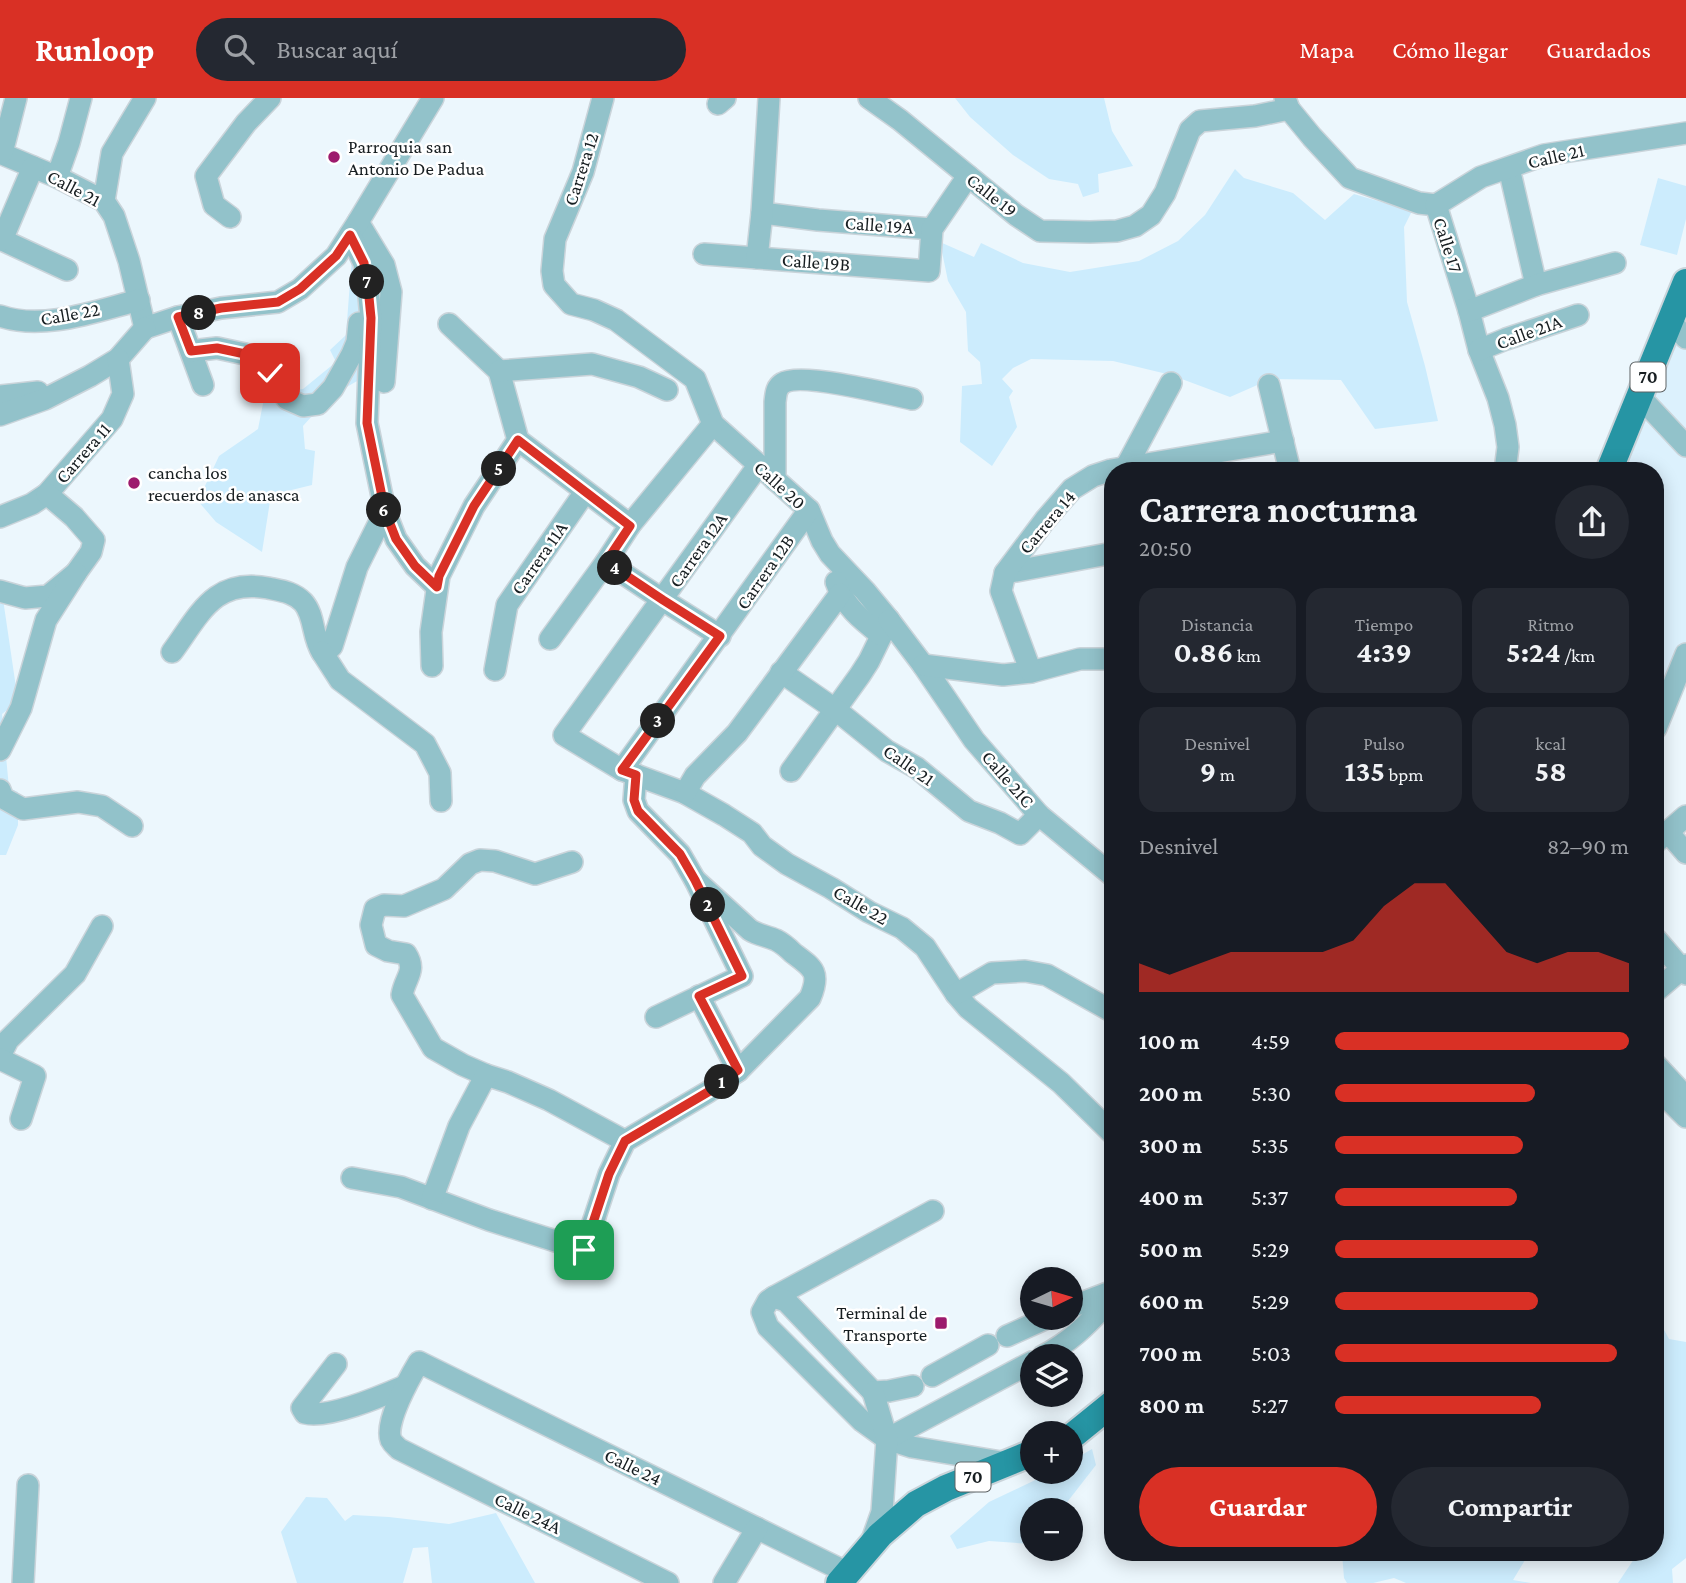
<!DOCTYPE html>
<html lang="es">
<head>
<meta charset="utf-8">
<style>
  :root { --surface:#171b24; --page:#242831; --text:#f1f3f6; --muted:#9ea1a6; --accent:#d93025 }
  body { margin:0; font-family:"Crimson Pro",serif; background:var(--page); color:var(--text); height:100vh; display:flex; flex-direction:column; font-size:26px; white-space:nowrap }
  * { box-sizing:border-box; margin:0 }
  p { font-size:23px; color:var(--muted) }
  .icon { flex:none; width:38px; height:38px; fill:none; stroke:currentColor; stroke-width:2; stroke-linecap:round; stroke-linejoin:round }
  .map { position:relative; flex:1; overflow:hidden }
  .drawer { position:absolute; left:1104px; top:364px; width:560px; height:1099px; display:flex; flex-direction:column; background:var(--surface); border-radius:28px; box-shadow:0 4px 18px #0003 }
  .drawer>* { flex:none }
  .needle { width:46px; rotate:85deg }
  .tools { position:absolute; left:1020px; top:1169px; display:grid; gap:14px }
  .tools a { display:grid; place-items:center; width:63px; height:63px; border-radius:50%; background:var(--surface); box-shadow:0 4px 18px #0003; font-size:35px }
  .pin { position:absolute; display:grid; place-items:center; width:60px; height:60px; color:#fff; margin:-30px; border-radius:14px; box-shadow:0 4px 10px #0006 }
  .km { position:absolute; width:35px; height:35px; margin:-18px; border-radius:50%; background:#222; color:#fff; font-size:19px; line-height:35px; text-align:center }
  .round { display:grid; place-items:center; flex:none; width:74px; height:74px; border-radius:37px; background:var(--page) }
  .head { display:flex; align-items:center; justify-content:space-between; height:119px; padding:0 35px }
  h1 { font-size:38px; font-weight:700; line-height:52px }
  .figures { display:grid; grid-template-columns:repeat(3,1fr); gap:10px; height:119px; padding:7px 35px }
  .figures div { display:grid; align-content:center; border-radius:18px; background:var(--page); text-align:center }
  .figures b { font-size:30px; font-weight:700 }
  .figures small { font-size:19px; font-weight:400 }
  .figures p { font-size:19px }
  .chart { height:196px; padding:14px 35px }
  .chart p { display:flex; justify-content:space-between }
  .chart svg { width:100%; height:126px; margin-top:7px; fill:var(--accent); opacity:.7 }
  .cta { display:flex; gap:14px; margin-top:auto; padding:14px 35px }
  .cta a { flex:1; height:80px; border-radius:42px; background:var(--accent); color:#fff; font-size:28px; font-weight:700; line-height:80px; text-align:center }
  .cta a+a { background:var(--page); color:var(--text) }
  ul { padding:0 35px; list-style:none; font-size:23px }
  li { display:grid; grid-template-columns:112px 84px 1fr; align-items:center; height:52px }
  li i { height:18px; border-radius:9px; background:var(--accent) }
  header { display:flex; align-items:center; gap:42px; box-sizing:border-box; height:98px; padding:0 35px; background:var(--accent); color:#fff }
  header strong { font-size:33px }
  nav { display:flex; gap:38px; margin-inline-start:auto; font-size:24px }
  .search { width:490px; height:63px; background:var(--page); display:flex; align-items:center; gap:18px; box-sizing:border-box; padding:0 24px; border-radius:38px; color:var(--muted); font-size:26px }
  .map>svg:first-child { display:block }
  .built { fill:#dcf1fd }
  .green { fill:#ccecfd }
  .lines { fill:none; stroke-linecap:round; stroke-linejoin:round }
  .minor-casing { stroke:#cad4da; stroke-width:24 }
  .major-casing { stroke:#cad4da; stroke-width:30 }
  .minor { stroke:#92c2ca; stroke-width:21 }
  .major { stroke:#2695a4; stroke-width:26 }
  .route-casing { stroke:#fff; stroke-width:14 }
  .route { stroke:#d93025; stroke-width:9 }
  .poi-dot { fill:#9d1b6d; stroke:#fff; stroke-width:2.5 }
  .labels { text-anchor:middle; dominant-baseline:central; stroke-width:5; stroke-linejoin:round; paint-order:stroke }
  .shield { fill:#fff; stroke:#5d6264; stroke-width:2 }
  .shield-label { font-size:18px; font-weight:bold; fill:#171e21 }
  .poi-label { font-size:19px; fill:#171e21; stroke:#fff; text-anchor:start }
  .street-label { font-size:19px; fill:#171e21; stroke:#fff }
</style>
</head>
<body>
<header>
<strong>Runloop</strong>
<div class="search"><svg class="icon" aria-label="search" viewBox="0 0 24 24"><circle cx="10" cy="10" r="6"/><path d="M15 15l6 6"/></svg>Buscar aquí</div>
<nav><a>Mapa</a><a>Cómo llegar</a><a>Guardados</a></nav>
</header>
<div class="map">
<svg width="1686" height="1485" viewBox="0 0 1686 1485">
  <rect width="100%" height="100%" fill="#ecf7fd"/>
  <polygon class="built" points="1675,236 1686,248 1686,558 1656,628 1656,373 1619,373"/>
  <g class="green">
    <polygon points="955,0 1104,0 1112,33 1133,68 1098,76 1099,94 1083,99 1078,86 1049,81 1013,57 970,19"/>
    <polygon points="1235,71 1244,80 1293,95 1325,122 1354,96 1412,113 1404,129 1407,204 1425,268 1438,323 1375,331 1341,282 1271,281 1230,299 1171,277 1113,263 1031,261 1013,270 1002,281 1013,293 1009,299 1017,329 992,368 960,344 962,288 982,286 980,264 968,253 966,214 948,183 940,144 974,159 981,145 1023,165 1070,174 1139,163 1178,143 1205,117"/>
    <polygon points="1658,80 1686,88 1686,121 1677,157 1640,147"/>
    <path d="M362,143L384,199L374,274C341,291 327,301 303,328L305,351L315,353L312,387L271,397L262,454L216,424L198,403L219,358L258,331L267,285L287,293L303,291L336,264L330,252L346,237L352,157Z"/>
    <polygon points="0,501 3,501 18,603 2,616 9,690 18,694 18,727 6,757 0,757"/>
    <polygon points="1656,1217 1669,1241 1686,1244 1686,1460 1672,1471 1673,1485 1618,1485 1634,1461 1627,1454 1656,1454"/>
    <polygon points="1092,1351 1096,1367 1061,1412 1032,1412 1032,1446 989,1443 957,1451 950,1438 989,1404 1052,1374 1071,1374 1071,1363"/>
    <polygon points="306,1399 327,1400 345,1423 353,1417 389,1419 449,1426 496,1415 535,1485 432,1485 428,1449 413,1450 403,1485 297,1485 281,1434"/>
    <polygon points="1340,1454 1524,1454 1525,1462 1513,1482 1531,1485 1406,1485 1394,1480 1373,1485 1347,1485 1344,1480 1342,1455"/>
  </g>
  <g class="lines">
    <g class="minor-casing">
      <g id="minor">
        <polyline points="603,0 583,74 555,141 552,173 554,187 571,206 594,212 616,222 695,281 713,326 809,412 822,443 830,456 865,493 889,522 869,563 860,577 791,673"/>
        <polyline points="869,0 900,22 1016,117 1040,133 1090,134 1117,133 1135,128 1151,117 1165,95 1190,32 1200,23 1255,18 1289,11"/>
        <polyline points="1285,0 1289,11 1312,39 1350,80 1419,105 1436,107 1469,213 1479,252 1498,300 1505,327 1508,349 1505,373"/>
        <polyline points="718,6 725,0"/>
        <polyline points="0,55 57,79 104,103 114,118 129,163 145,230"/>
        <polyline points="2,55 16,0"/>
        <polyline points="1509,70 1536,187"/>
        <polyline points="57,79 69,45 81,0"/>
        <polyline points="104,103 112,55 145,0"/>
        <polyline points="1436,107 1481,79 1544,57 1686,35"/>
        <polyline points="762,115 818,122 932,131"/>
        <polyline points="230,119 214,107 206,78 246,25 270,0"/>
        <polyline points="358,124 384,167 391,194 384,284"/>
        <polyline points="0,141 67,172"/>
        <polyline points="2,142 33,69"/>
        <polyline points="704,156 929,173 932,131 968,78"/>
        <polyline points="757,160 762,115 769,0"/>
        <polyline points="1469,213 1536,187 1615,165"/>
        <path d="M0,218C43,233 96,213 139,202"/>
        <polyline points="178,219 203,287"/>
        <polyline points="1670,223 1686,240"/>
        <polyline points="449,226 499,273 518,342 630,427"/>
        <polyline points="145,230 178,219 221,210 278,204 300,191 336,158 358,124 433,0"/>
        <polyline points="1479,252 1506,241 1578,217"/>
        <polyline points="191,253 217,250 245,256 270,275 287,301 303,308 318,306 333,290 352,256 357,244 359,225"/>
        <polyline points="499,273 592,266 639,279 667,292"/>
        <polyline points="1269,287 1290,373"/>
        <polyline points="0,298 38,294"/>
        <polyline points="1639,298 1686,348"/>
        <polyline points="0,317 45,301 90,278 118,261 145,230"/>
        <polyline points="758,368 564,637 622,672 685,695 724,717 752,735 762,748 787,766 831,790 869,814 902,830 925,849 956,896 968,910 1061,985 1113,1036"/>
        <polyline points="1126,369 1171,285"/>
        <path d="M775,382V304C776,296 776,289 783,285C800,274 890,296 912,301"/>
        <polyline points="385,413 396,441 415,468 437,489"/>
        <polyline points="0,419 32,406 47,396 112,321 123,296 118,261"/>
        <polyline points="606,464 663,502 720,538"/>
        <polyline points="1005,475 1113,455"/>
        <path d="M836,484C844,508 862,522 881,537"/>
        <polyline points="0,493 25,500 48,498 76,475 91,454 94,442 74,419 47,396"/>
        <polyline points="889,522 923,567 974,642 1039,717 1113,778"/>
        <polyline points="550,541 606,464 630,427 713,326"/>
        <path d="M172,554C200,516 214,480 268,490C282,493 293,494 303,504C315,517 312,539 322,554L327,553L332,548L357,469L385,413L367,325L371,220L368,189L364,165L350,137"/>
        <polyline points="322,554 340,582 425,646 440,675 441,703"/>
        <polyline points="923,567 1003,577 1031,574 1080,561 1113,561"/>
        <polyline points="432,568 431,534 439,478 474,408 518,342"/>
        <polyline points="495,572 507,507 585,394"/>
        <polyline points="781,574 836,612 887,653 917,670 969,713 1000,725 1020,736 1039,717"/>
        <polyline points="1031,574 1001,493 1005,475 1045,422 1072,391 1093,378 1111,372 1283,343"/>
        <polyline points="1656,630 1686,556"/>
        <polyline points="0,652 21,610 46,522 76,475"/>
        <polyline points="622,672 809,412"/>
        <polyline points="636,677 634,702 638,713 680,756 695,782 742,878 656,919"/>
        <polyline points="0,692 3,700 23,711 78,704 102,708 132,728"/>
        <polyline points="685,695 695,678 737,635 840,496"/>
        <polyline points="1667,733 1686,755"/>
        <polyline points="1656,744 1686,718"/>
        <path d="M572,764L535,776L495,763L480,762L470,766L444,791L404,808L384,807L375,811L371,827L376,847L388,853L406,856C417,873 405,879 402,897L433,950L463,967L486,977L508,984L549,1002L625,1043"/>
        <polyline points="1656,841 1686,876"/>
        <polyline points="1656,893 1686,867"/>
        <polyline points="956,896 992,875 1025,873 1047,877 1113,914"/>
        <polyline points="699,898 738,973"/>
        <polyline points="0,958 8,942 75,876 102,828"/>
        <polyline points="0,961 35,978 21,1021"/>
        <polyline points="1656,967 1686,999"/>
        <polyline points="1659,992 1686,1019"/>
        <path d="M352,1080L401,1089L489,1122L584,1152L609,1076L625,1043L708,994L738,973L810,900C821,874 813,870 793,855C788,850 782,845 776,842C767,838 758,837 750,832L695,782"/>
        <polyline points="432,1101 459,1028 486,977"/>
        <polyline points="933,1113 774,1199 768,1203 762,1214 768,1229 862,1323 887,1341 912,1349 1007,1365"/>
        <polyline points="774,1199 786,1203 873,1294 889,1293 913,1288"/>
        <polyline points="1071,1209 1113,1193"/>
        <polyline points="1007,1238 1047,1220"/>
        <path d="M1043,1258C1074,1242 1089,1224 1113,1199"/>
        <path d="M336,1266L302,1310L305,1315C328,1321 382,1298 405,1288"/>
        <polyline points="932,1278 988,1247"/>
        <polyline points="887,1341 1032,1264"/>
        <polyline points="871,1445 882,1414 887,1341 873,1294"/>
        <polyline points="23,1485 28,1387"/>
        <path d="M668,1485L399,1351C396,1348 393,1346 391,1342C384,1325 410,1279 419,1264L848,1475"/>
        <polyline points="724,1485 757,1430"/>
      </g>
    </g>
    <g class="major-casing">
      <g id="major">
        <polyline points="1609,373 1686,184"/>
        <polyline points="1071,1339 1113,1305"/>
        <polyline points="839,1485 880,1437 916,1406 946,1390 1032,1355"/>
      </g>
    </g>
    <use href="#minor" class="minor"/>
    <use href="#major" class="major"/>
  </g>
  <g class="lines">
    <g class="route-casing">
      <polyline id="route" points="270,275 245,256 217,250 191,253 178,219 221,210 278,204 300,191 336,158 350,137 364,165 368,189 371,220 367,325 385,413 396,441 415,468 437,489 439,478 474,408 518,342 630,428 606,464 663,502 720,538 622,672 636,677 634,702 638,713 680,756 695,782 742,878 699,898 738,972 708,994 625,1043 609,1076 584,1152"/>
    </g>
    <use href="#route" class="route"/>
  </g>
  <g class="poi-dot">
    <circle cx="334" cy="59" r="7"/>
    <circle cx="134" cy="385" r="7"/>
    <rect x="934" y="1218" width="14" height="14" rx="3.5"/>
  </g>
  <g class="labels">
    <g class="shield">
      <rect x="1630.5" y="264.5" width="35" height="29" rx="5"/>
      <rect x="955.5" y="1364.5" width="35" height="29" rx="5"/>
    </g>
    <g class="shield-label">
      <text x="1648" y="279">70</text>
      <text x="973" y="1379">70</text>
    </g>
    <g class="poi-label">
      <text x="348" y="48">Parroquia san<tspan x="348" dy="22">Antonio De Padua</tspan></text>
      <text x="148" y="374">cancha los<tspan x="148" dy="22">recuerdos de anasca</tspan></text>
      <text x="927" y="1214" text-anchor="end">Terminal de<tspan x="927" dy="22">Transporte</tspan></text>
    </g>
    <g class="street-label">
      <text transform="translate(1556 58) rotate(-13)">Calle 21</text>
      <text transform="translate(581 71) rotate(-72)">Carrera 12</text>
      <text transform="translate(74 90) rotate(28)">Calle 21</text>
      <text transform="translate(992 97) rotate(38)">Calle 19</text>
      <text transform="translate(879 127) rotate(4)">Calle 19A</text>
      <text transform="translate(1448 147) rotate(72)">Calle 17</text>
      <text transform="translate(816 164) rotate(4)">Calle 19B</text>
      <text transform="translate(70 216) rotate(-10)">Calle 22</text>
      <text transform="translate(1529 234) rotate(-20)">Calle 21A</text>
      <text transform="translate(83 355) rotate(-49)">Carrera 11</text>
      <text transform="translate(780 387) rotate(42)">Calle 20</text>
      <text transform="translate(1047 424) rotate(-50)">Carrera 14</text>
      <text transform="translate(698 452) rotate(-55)">Carrera 12A</text>
      <text transform="translate(539 460) rotate(-55)">Carrera 11A</text>
      <text transform="translate(765 474) rotate(-55)">Carrera 12B</text>
      <text transform="translate(909 667) rotate(35)">Calle 21</text>
      <text transform="translate(1008 681) rotate(49)">Calle 21C</text>
      <text transform="translate(861 807) rotate(30)">Calle 22</text>
      <text transform="translate(633 1369) rotate(26)">Calle 24</text>
      <text transform="translate(528 1415) rotate(26)">Calle 24A</text>
    </g>
  </g>
</svg>
<div class="tools">
<a><svg class="needle" viewBox="-14 -14 28 28"><path d="M0-13l5 13h-10z" fill="#e53935"/><path d="M0 13l5-13h-10z" fill="#9ea1a6"/></svg></a>
<a><svg class="icon" aria-label="layers" viewBox="0 0 24 24"><path d="M12 4l9 5-9 5-9-5zM3 14l9 5 9-5"/></svg></a>
<a>+</a>
<a>−</a>
</div>
<div class="pin" style="left:584px;top:1152px;background:#1e9e55"><svg class="icon" aria-label="arrive" viewBox="0 0 24 24"><path d="M6 21V4h12l-3 4 3 4H6"/></svg></div>
<div class="pin" style="left:270px;top:275px;background:#d93025"><svg class="icon" aria-label="check" viewBox="0 0 24 24"><path d="M5 12l5 5 9-10"/></svg></div>
<b class="km" style="left:722px;top:984px">1</b>
<b class="km" style="left:708px;top:807px">2</b>
<b class="km" style="left:658px;top:623px">3</b>
<b class="km" style="left:615px;top:470px">4</b>
<b class="km" style="left:499px;top:371px">5</b>
<b class="km" style="left:384px;top:412px">6</b>
<b class="km" style="left:367px;top:184px">7</b>
<b class="km" style="left:199px;top:215px">8</b>
<section class="drawer">
<div class="head"><div><h1>Carrera nocturna</h1><p>20:50</p></div><a class="round"><svg class="icon" aria-label="share" viewBox="0 0 24 24"><path d="M12 15V3M7 8l5-5 5 5M5 13v7h14v-7"/></svg></a></div>
<div class="figures">
<div><p>Distancia</p><b>0.86<small> km</small></b></div>
<div><p>Tiempo</p><b>4:39</b></div>
<div><p>Ritmo</p><b>5:24<small> /km</small></b></div>
</div>
<div class="figures">
<div><p>Desnivel</p><b>9<small> m</small></b></div>
<div><p>Pulso</p><b>135<small> bpm</small></b></div>
<div><p>kcal</p><b>58</b></div>
</div>
<div class="chart"><p><span>Desnivel</span>82–90 m</p>
<svg viewBox="0 0 160 44" preserveAspectRatio="none"><path d="M0 44V34L10 38L20 34L30 30L40 30L50 30L60 30L70 26L80 14L90 6L100 6L110 18L120 30L130 34L140 30L150 30L160 34V44z"/></svg>
</div>
<ul>
<li><b>100 m</b>4:59<i style="width:100%"></i></li>
<li><b>200 m</b>5:30<i style="width:68%"></i></li>
<li><b>300 m</b>5:35<i style="width:64%"></i></li>
<li><b>400 m</b>5:37<i style="width:62%"></i></li>
<li><b>500 m</b>5:29<i style="width:69%"></i></li>
<li><b>600 m</b>5:29<i style="width:69%"></i></li>
<li><b>700 m</b>5:03<i style="width:96%"></i></li>
<li><b>800 m</b>5:27<i style="width:70%"></i></li>
</ul>
<div class="cta"><a>Guardar</a><a>Compartir</a></div>
</section>
</div>
</body>
</html>
